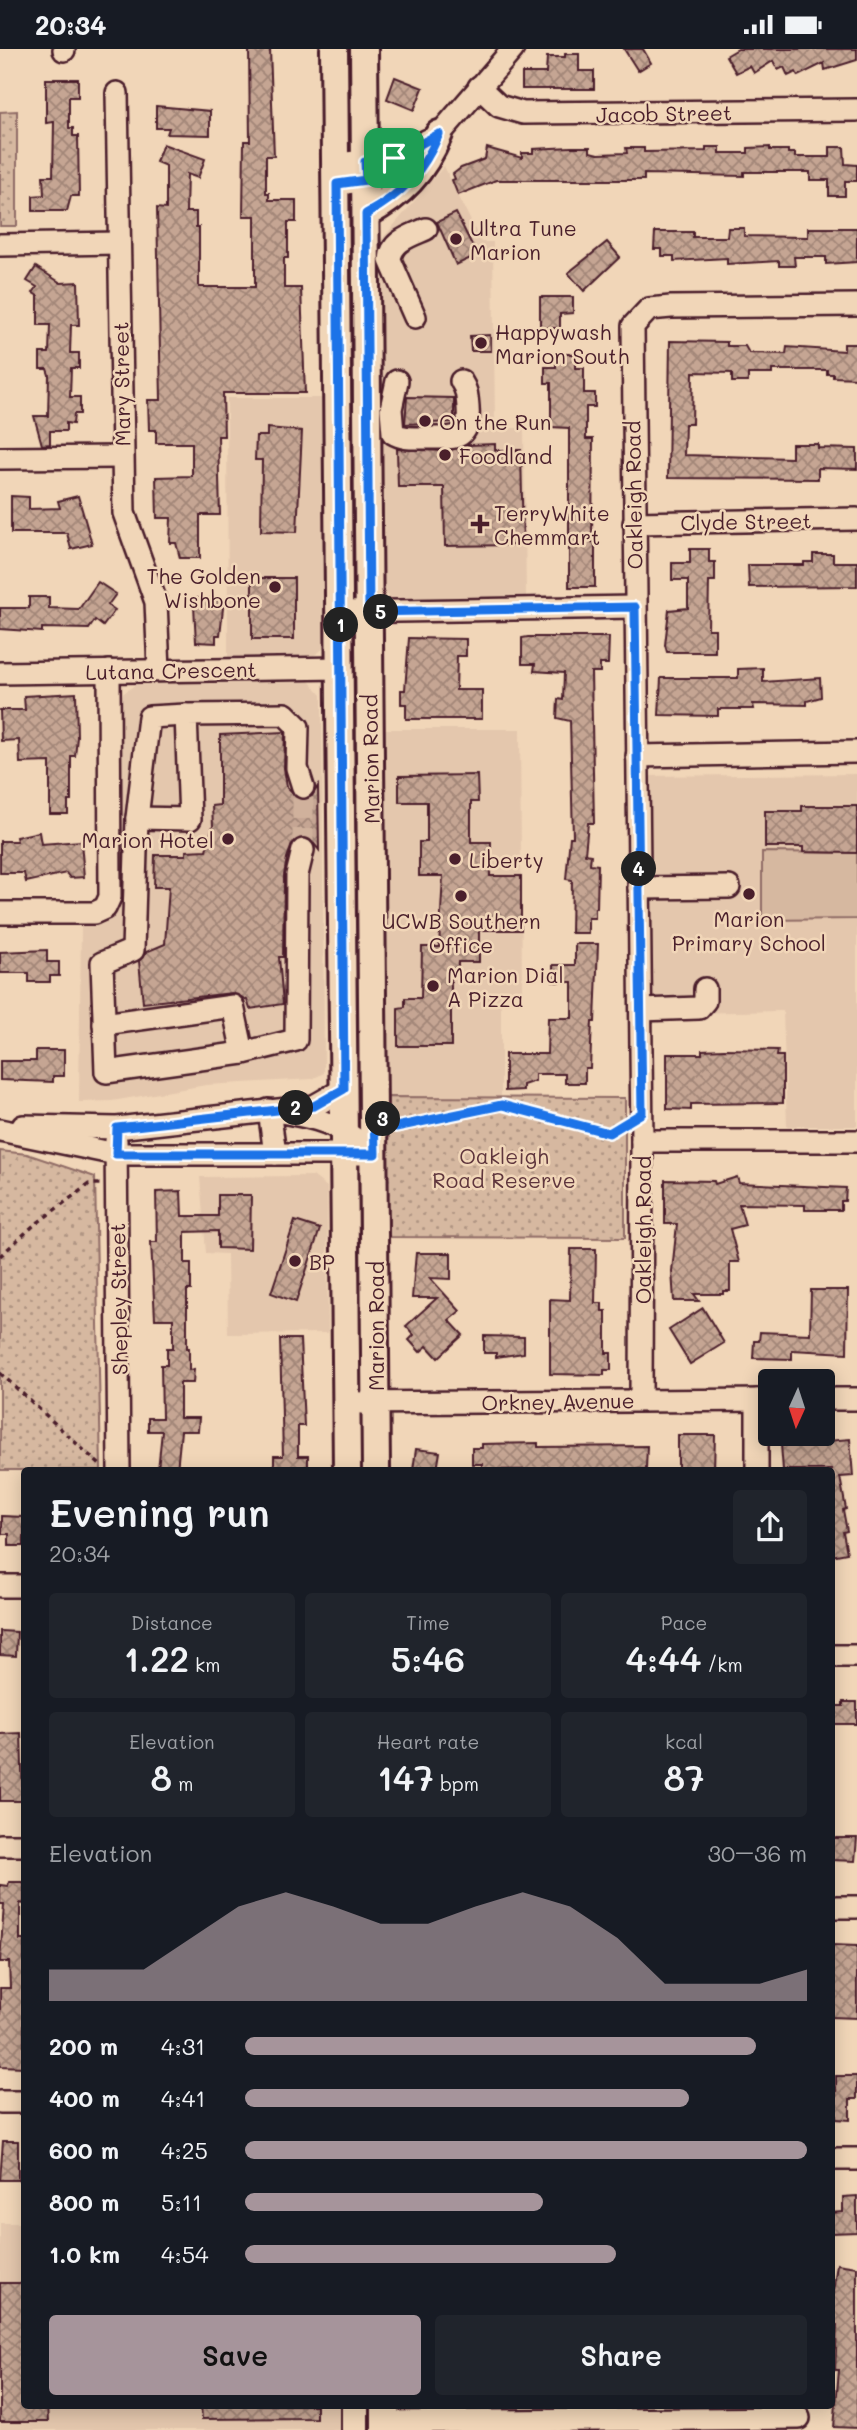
<!DOCTYPE html>
<html lang="en">
<head>
<meta charset="utf-8">
<style>
  :root { --surface:#171b24; --page:#20242c; --text:#f1f3f6; --muted:#9ea1a6; --accent:#a6949b }
  body { margin:0; font-family:Mali,sans-serif; background:var(--page); color:var(--text); height:100vh; display:flex; flex-direction:column; font-size:26px; white-space:nowrap }
  * { box-sizing:border-box; margin:0 }
  p { font-size:23px; color:var(--muted) }
  .icon { flex:none; width:38px; height:38px; fill:none; stroke:currentColor; stroke-width:2; stroke-linecap:round; stroke-linejoin:round }
  .map { position:relative; flex:1; overflow:hidden }
  .sheet { position:absolute; left:21px; top:1418px; width:814px; height:942px; display:flex; flex-direction:column; background:var(--surface); border-radius:7px; box-shadow:0 4px 18px #0003 }
  .sheet>* { flex:none }
  .needle { width:46px; rotate:183deg }
  .buttons { position:absolute; left:758px; top:1320px; display:grid; gap:14px }
  .buttons a { display:grid; place-items:center; width:77px; height:77px; border-radius:7px; background:var(--surface); box-shadow:0 4px 18px #0003; font-size:35px }
  .pin { position:absolute; display:grid; place-items:center; width:60px; height:60px; color:#fff; margin:-30px; border-radius:14px; box-shadow:0 4px 10px #0006 }
  .km { position:absolute; width:35px; height:35px; margin:-18px; border-radius:50%; background:#222; color:#fff; font-size:19px; line-height:35px; text-align:center }
  .round { display:grid; place-items:center; flex:none; width:74px; height:74px; border-radius:7px; background:var(--page) }
  .headline { display:flex; align-items:center; justify-content:space-between; height:119px; padding:0 28px }
  h1 { font-size:38px; font-weight:600; line-height:52px }
  .stats { display:grid; grid-template-columns:repeat(3,1fr); gap:10px; height:119px; padding:7px 28px }
  .stats div { display:grid; align-content:center; border-radius:7px; background:var(--page); text-align:center }
  .stats b { font-size:35px; font-weight:600 }
  .stats small { font-size:19px; font-weight:400 }
  .stats p { font-size:19px }
  .chart { height:196px; padding:14px 28px }
  .chart p { display:flex; justify-content:space-between }
  .chart svg { width:100%; height:126px; margin-top:7px; fill:var(--accent); opacity:.7 }
  .button { display:flex; gap:14px; margin-top:auto; padding:14px 28px }
  .button a { flex:1; height:80px; border-radius:7px; background:var(--accent); color:#111; font-size:28px; font-weight:600; line-height:80px; text-align:center }
  .button a+a { background:var(--page); color:var(--text) }
  ul { padding:0 28px; list-style:none; font-size:23px }
  li { display:grid; grid-template-columns:112px 84px 1fr; align-items:center; height:52px }
  li i { height:18px; border-radius:9px; background:var(--accent) }
  .status { display:flex; justify-content:space-between; align-items:center; height:49px; padding:0 35px; background:var(--surface); direction:ltr }
  .status svg { height:19px; fill:currentColor }
  .map>svg:first-child { display:block }
  .built { fill:#e4c7ad }
  .grass { fill:url(#grass-dots); stroke:#906c66; stroke-width:2 }
  .garden { fill:#d6b8a0; stroke:#906c66; stroke-width:2 }
  .building { fill:url(#building-cross-hatch); stroke:#4a1f2b; stroke-width:2 }
  .lines { fill:none; stroke-linecap:round; stroke-linejoin:round }
  .minor-tunnel { stroke:#d0b19c; stroke-width:21; stroke-dasharray:21 10; stroke-linecap:butt }
  .minor-casing { stroke:#4a1f2b; stroke-width:26 }
  .major-casing { stroke:#4a1f2b; stroke-width:32 }
  .path { stroke:#4a1f2b; stroke-width:3.5; stroke-dasharray:5 5; stroke-linecap:butt }
  .minor { stroke:#f1d6b8; stroke-width:21 }
  .major { stroke:#f1d6b8; stroke-width:26 }
  .route-casing { stroke:#fff; stroke-width:14 }
  .route { stroke:#1a73e8; stroke-width:9 }
  .poi-dot { fill:#4a1f2b; stroke:#f1d6b8; stroke-width:2.5 }
  .labels { text-anchor:middle; dominant-baseline:central; stroke-width:5; stroke-linejoin:round; paint-order:stroke }
  .street-label { font-size:21px; fill:#4a1f2b; stroke:#f1d6b8 }
  .poi-label { font-size:21px; fill:#4a1f2b; stroke:#f1d6b8; text-anchor:start }
  .park-label { font-size:21px; fill:#5f363d; stroke:#f1d6b8 }
</style>
</head>
<body>
<div class="status"><b>20:34</b><svg viewBox="0 0 49 12"><path d="M0 12V9h3v3zM5 12V6h3v6zM10 12V3h3v9zM15 12V0h3v12zM26 1h20v11H26zM47 4h2v5h-2z"/></svg></div>
<div class="map">
<svg width="857" height="2381" viewBox="0 0 857 2381">
  <defs>
    <pattern id="grass-dots" width="8" height="8" patternUnits="userSpaceOnUse" patternTransform="scale(1.75)"><rect width="8" height="8" fill="#d6b8a0"/><path d="M2 2h.1M6 6h.1" fill="none" stroke="#b09583" stroke-width="1.8" stroke-linecap="round"/></pattern>
    <pattern id="building-cross-hatch" width="8" height="8" patternUnits="userSpaceOnUse" patternTransform="scale(1.75)"><rect width="8" height="8" fill="#c5a593"/><path d="M0 0l8 8M0 8l8-8" fill="none" stroke="#a28678"/></pattern>
  </defs>
  <rect width="100%" height="100%" fill="#f1d6b8"/>
  <filter id="ink" filterUnits="userSpaceOnUse"><feTurbulence type="fractalNoise" baseFrequency=".0143" numOctaves="2"/><feDisplacementMap in="SourceGraphic" scale="14" xChannelSelector="R" yChannelSelector="G"/><feConvolveMatrix kernelMatrix="1 2 1 2 8 2 1 2 1" color-interpolation-filters="sRGB"/></filter>
  <g filter="url(#ink)">
    <g class="built">
      <polygon points="444,117 481,193 493,193 495,379 524,379 526,548 392,550 378,538 378,195"/>
      <polygon points="227,349 328,349 328,596 311,609 228,609"/>
      <polygon points="308,631 322,646 324,1024 312,1030 206,1036 112,1052 79,1053 81,877 101,876 111,869 118,855 120,647 140,632"/>
      <polygon points="382,680 520,680 522,943 501,943 501,1049 383,1048"/>
      <polygon points="857,725 857,1077 787,1077 783,962 642,965 642,727"/>
      <polygon points="313,1127 327,1138 328,1284 228,1285 227,1205 206,1204 200,1128"/>
      <polygon points="0,2174 24,2174 24,2356 340,2356 340,2381 0,2381"/>
    </g>
    <g class="grass">
      <polygon points="17,62 17,177 0,177 0,63"/>
      <polygon points="383,1048 625,1049 625,1189 383,1188"/>
      <polygon points="0,1102 27,1105 95,1128 101,1421 0,1421"/>
    </g>
    <polygon class="garden" points="762,803 857,804 857,870 762,871"/>
    <g class="building">
      <polygon points="249,0 270,0 274,107 266,107 266,144 269,144 269,151 296,151 296,173 288,173 288,209 284,209 284,239 301,239 305,344 223,344 224,387 218,387 220,466 200,466 200,509 180,509 176,494 170,494 171,469 157,469 156,428 192,427 192,394 156,394 156,381 149,381 148,351 161,351 157,159 166,160 166,117 156,113 163,95 205,110 198,129 187,125 186,163 196,163 196,178 199,178 199,238 255,238 255,167 243,167 244,92 250,92"/>
      <polygon points="624,0 643,0 651,14 638,22"/>
      <polygon points="738,0 857,0 857,11 825,21 824,14 798,27 796,23 788,27 784,18 778,21 773,12 754,24 750,17 736,24 726,7"/>
      <polygon points="565,5 579,5 579,22 594,22 594,40 522,40 522,24 546,24 547,8 565,8"/>
      <polygon points="395,28 423,39 414,61 387,50"/>
      <polygon points="46,30 78,30 78,48 69,48 69,79 73,79 73,87 78,87 79,147 71,147 67,162 33,162 33,147 44,146 43,127 53,127 54,73 46,74"/>
      <polygon points="156,57 210,62 210,86 167,85 169,79 156,79"/>
      <polygon points="571,98 590,98 590,103 598,105 627,104 626,99 644,99 644,103 706,102 706,98 720,98 720,104 748,104 748,99 770,98 770,101 788,101 788,104 795,104 795,108 830,108 830,98 844,98 845,115 857,116 857,132 845,132 845,147 829,147 829,131 810,131 810,123 744,123 744,127 644,125 644,131 496,131 458,146 452,131 455,130 453,125 461,119 485,110 487,99 522,109 522,104 533,104 533,100"/>
      <polygon points="456,164 477,206 456,216 437,173"/>
      <polygon points="728,179 744,179 744,187 808,188 808,179 857,179 857,213 826,215 826,208 794,208 795,217 779,217 779,212 727,215 727,209 674,212 674,207 662,207 662,200 654,200 655,183 693,183 693,188 727,188"/>
      <polygon points="607,193 620,208 584,242 568,224"/>
      <polygon points="36,218 61,234 78,233 79,276 71,276 70,304 79,304 79,319 71,319 70,348 80,348 80,365 74,365 73,375 66,374 66,382 50,382 50,395 42,396 34,367 48,367 49,326 47,320 40,320 40,304 49,304 50,276 38,276 38,247 33,244 37,238 27,232"/>
      <polygon points="540,248 573,248 573,264 560,265 560,279 540,279"/>
      <polygon points="490,286 491,302 471,302 470,287"/>
      <polygon points="670,292 727,293 727,297 745,297 749,304 786,305 787,298 844,302 844,295 857,295 857,329 833,328 833,325 827,325 827,321 772,321 772,325 748,325 748,333 732,333 732,324 693,323 692,375 685,375 684,406 792,409 792,395 818,395 818,399 857,400 857,420 818,419 818,430 668,429"/>
      <polygon points="556,305 575,305 575,319 584,319 584,344 595,344 595,358 586,358 586,390 593,390 592,493 595,493 595,538 569,538 569,379 551,378 551,334 545,334 545,318 556,318"/>
      <polygon points="407,348 454,349 454,373 405,375"/>
      <polygon points="267,379 302,382 297,483 261,482 262,411 255,411 256,387 267,387"/>
      <polygon points="495,395 495,401 521,401 523,496 445,497 444,438 398,438 397,400 445,402 468,396"/>
      <polygon points="11,447 29,448 29,460 60,459 58,452 78,447 92,495 71,500 67,484 11,484"/>
      <polygon points="690,500 709,500 709,513 715,513 715,532 709,532 708,580 715,580 715,603 667,603 665,596 669,561 688,559 688,531 672,531 672,514 690,514"/>
      <polygon points="813,505 833,505 833,513 857,513 857,537 749,538 748,516 804,516 804,513 813,513"/>
      <rect x="252" y="529" width="42" height="61"/>
      <polygon points="98,533 116,545 108,556 115,561 103,577 95,571 89,580 42,579 42,583 0,580 0,559 29,559 29,548 49,548 49,559 79,560"/>
      <polygon points="197,549 224,550 220,586 216,586 216,594 196,593 194,557 197,557"/>
      <polygon points="528,588 609,588 608,615 600,615 600,623 591,623 594,774 588,774 585,805 591,806 590,815 598,816 597,859 595,859 595,869 588,869 588,884 571,884 572,831 566,830 570,788 573,788 570,672 557,669 558,650 563,651 564,624 534,622 535,615 522,615 522,589"/>
      <polygon points="409,589 466,590 466,607 457,607 456,641 482,641 482,670 406,670 406,655 401,655 401,641 405,641"/>
      <polygon points="763,619 763,633 820,629 821,648 807,652 807,656 753,655 754,660 718,660 718,667 659,666 661,629 738,629 738,620"/>
      <polygon points="76,644 77,688 75,707 71,707 71,752 68,752 68,765 50,765 50,713 20,714 19,691 1,692 0,661 25,661 24,647"/>
      <polygon points="285,683 284,719 287,738 301,751 312,747 318,737 319,801 311,791 300,788 293,793 287,809 284,826 283,908 279,908 283,955 250,960 247,951 232,944 143,954 139,912 146,903 165,895 169,838 154,838 155,806 186,806 186,802 206,801 213,777 212,757 220,756 220,686"/>
      <polygon points="477,726 478,753 471,753 471,793 491,793 490,827 521,827 521,881 479,881 479,913 458,913 458,924 451,924 451,997 398,997 398,959 405,958 405,949 421,949 422,898 439,898 443,827 419,827 419,793 427,793 427,753 399,753 399,727"/>
      <polygon points="802,757 857,757 857,804 803,803 803,798 765,798 765,762 802,762"/>
      <polygon points="39,783 41,795 81,792 84,828 70,829 66,824 26,833 24,824 0,824 0,792 17,792 16,788"/>
      <polygon points="575,895 598,895 595,973 592,973 590,1019 585,1019 585,1034 565,1034 565,1025 535,1025 535,1032 523,1036 523,1041 505,1042 505,1005 547,1005 548,969 572,969 572,933 553,933 553,916 575,916"/>
      <polygon points="47,901 47,913 59,913 59,927 50,927 50,933 29,933 29,924 0,924 0,903"/>
      <polygon points="724,1000 778,1001 777,1007 783,1007 783,1054 691,1055 691,1061 667,1060 667,1005 702,1005 702,1001"/>
      <polygon points="36,1001 64,1001 64,1027 53,1027 53,1033 0,1031 0,1012 36,1012"/>
      <polygon points="737,1128 739,1134 846,1139 845,1152 841,1152 841,1161 805,1161 805,1156 739,1155 745,1176 730,1180 739,1213 730,1213 730,1242 723,1242 723,1245 694,1245 699,1252 674,1252 672,1222 677,1175 665,1175 665,1131 714,1132 715,1135"/>
      <polygon points="181,1142 182,1167 218,1167 218,1146 251,1146 250,1200 218,1199 218,1182 185,1183 185,1214 191,1214 191,1241 187,1241 187,1299 189,1299 189,1321 194,1320 193,1334 180,1334 180,1369 199,1369 198,1382 181,1382 177,1421 158,1421 162,1382 148,1382 148,1369 162,1369 161,1316 167,1316 167,1299 173,1299 173,1270 155,1270 151,1193 157,1193 156,1143"/>
      <polygon points="295,1172 320,1180 296,1253 271,1244"/>
      <polygon points="571,1200 596,1200 595,1254 602,1254 602,1262 606,1262 606,1304 611,1304 611,1321 604,1321 604,1326 550,1325 550,1250 570,1251"/>
      <polygon points="416,1204 451,1204 451,1230 430,1229 460,1262 449,1271 463,1286 438,1309 427,1297 420,1303 409,1291 414,1286 406,1277 437,1249 412,1249"/>
      <polygon points="811,1241 848,1241 847,1304 792,1301 792,1310 753,1309 754,1292 759,1292 760,1283 810,1285"/>
      <polygon points="703,1259 724,1294 690,1315 669,1281"/>
      <polygon points="484,1287 524,1288 524,1304 496,1308 496,1304 484,1304"/>
      <polygon points="280,1290 300,1290 304,1377 298,1377 298,1407 308,1407 308,1421 274,1421 274,1407 283,1407"/>
      <polygon points="678,1386 715,1386 714,1421 678,1421"/>
      <polygon points="850,1390 853,1427 840,1428 846,1460 843,1461 847,1482 843,1483 847,1504 831,1507 831,1421 783,1421 781,1396"/>
      <polygon points="538,1394 538,1398 647,1397 646,1420 482,1421 482,1415 472,1415 472,1399 482,1399 482,1395"/>
      <polygon points="416,1400 440,1403 437,1421 413,1421"/>
      <polygon points="2,1467 24,1468 24,1497 9,1497 9,1485 2,1485"/>
      <polygon points="0,1582 17,1583 16,1607 0,1606"/>
      <polygon points="843,1653 857,1653 857,1675 834,1675 835,1657 843,1657"/>
      <polygon points="21,1684 23,1752 0,1752 0,1685"/>
      <polygon points="831,1789 857,1789 855,1812 831,1811"/>
      <polygon points="9,1833 23,1833 24,1836 24,1855 20,1854 20,1891 24,1891 24,2018 0,2017 0,1939 10,1939 9,1913 0,1913 4,1855 0,1855 0,1836 8,1837"/>
      <polygon points="831,1896 857,1897 857,1969 831,1968"/>
      <polygon points="836,2027 857,2027 857,2050 850,2050 850,2071 836,2070"/>
      <polygon points="3,2092 18,2092 18,2131 0,2131"/>
      <polygon points="857,2147 857,2183 831,2184 831,2164 843,2163 843,2148"/>
      <polygon points="837,2215 857,2218 857,2379 834,2378 839,2321 835,2321 837,2276 833,2276 833,2243"/>
      <polygon points="0,2234 24,2234 24,2356 47,2356 48,2373 0,2373"/>
      <polygon points="201,2356 316,2356 316,2369 202,2370"/>
    </g>
    <g class="lines">
      <polyline class="minor-tunnel" points="303,801 303,738"/>
      <g class="minor-casing">
        <g id="minor">
          <polyline points="64,1 64,0"/>
          <polyline points="479,38 499,57 523,64 857,61"/>
          <polyline points="117,44 124,464 156,553 159,621"/>
          <polyline points="337,115 394,109 428,91"/>
          <polyline points="337,135 386,129 413,116 513,0"/>
          <polyline points="0,196 119,194"/>
          <path d="M415,268L390,211C391,192 410,187 426,180"/>
          <path d="M397,332L391,360L393,384C403,390 412,389 425,389C453,389 471,393 468,358C467,347 467,341 461,332"/>
          <polyline points="0,409 122,408"/>
          <polyline points="634,474 857,470"/>
          <polyline points="341,563 635,558"/>
          <polyline points="0,624 341,619"/>
          <polyline points="637,707 857,703"/>
          <polyline points="137,769 149,668 186,666"/>
          <polyline points="303,801 297,826 296,991 243,1004 106,1023 102,914 133,901 137,769 190,770 186,666 285,665 298,678 297,719 303,738"/>
          <polyline points="639,839 729,838"/>
          <polyline points="0,864 94,864 105,859 110,848 109,622"/>
          <polyline points="641,961 699,959 705,952 705,940"/>
          <polyline points="104,975 233,957 243,1004"/>
          <polyline points="23,1077 117,1079 314,1057 344,1040"/>
          <polyline points="0,1081 116,1105 375,1105"/>
          <polyline points="116,1091 119,1421"/>
          <polyline points="642,1092 857,1092"/>
          <path d="M275,1105L269,1061C298,1066 330,1070 354,1089"/>
          <polyline points="822,1350 857,1350"/>
          <polyline points="641,1351 642,1092 633,277 649,260 671,258 857,256"/>
          <polyline points="757,1351 757,1421"/>
          <polyline points="347,1354 770,1351"/>
          <polyline points="0,1537 24,1537"/>
          <polyline points="831,1607 857,1607"/>
          <polyline points="0,1796 24,1796"/>
          <polyline points="831,1858 857,1858"/>
          <polyline points="0,2053 24,2053"/>
          <polyline points="831,2110 857,2110"/>
          <polyline points="385,2373 799,2369"/>
        </g>
      </g>
      <g class="major-casing">
        <g id="major">
          <polyline points="334,0 347,1421"/>
          <polyline points="364,0 376,1421"/>
          <path d="M366,165C402,145 423,123 439,85"/>
          <polyline points="355,2356 355,2381"/>
          <polyline points="385,2356 385,2381"/>
        </g>
      </g>
      <g class="path">
        <polyline points="394,1076 502,1056 609,1084 622,1076"/>
        <polyline points="0,1207 32,1178 89,1135 100,1135"/>
        <polyline points="0,1324 100,1416"/>
      </g>
      <use href="#minor" class="minor"/>
      <use href="#major" class="major"/>
    </g>
  </g>
  <g class="lines" filter="url(#ink)">
    <g class="route-casing">
      <path id="route" d="M439,85C423,123 402,145 366,165L369,563L635,558L642,1064L609,1084L502,1056L396,1078L374,1064L375,1105H116L117,1079L314,1057L344,1040L337,135L366,131L365,113L394,109Z"/>
    </g>
    <use href="#route" class="route"/>
  </g>
  <g class="poi-dot">
    <circle cx="456" cy="190" r="7"/>
    <circle cx="481" cy="294" r="7"/>
    <circle cx="425" cy="372" r="7"/>
    <circle cx="445" cy="406" r="7"/>
    <path d="M476.5 464.5h7v7h7v7h-7v7h-7v-7h-7v-7h7z"/>
    <circle cx="275" cy="538" r="7"/>
    <circle cx="228" cy="790" r="7"/>
    <circle cx="455" cy="810" r="7"/>
    <circle cx="749" cy="845" r="7"/>
    <circle cx="461" cy="847" r="7"/>
    <circle cx="433" cy="937" r="7"/>
    <circle cx="295" cy="1212" r="7"/>
  </g>
  <g class="labels">
    <g class="street-label">
      <text transform="translate(664 64) rotate(-1)">Jacob Street</text>
      <text transform="translate(121 335) rotate(-91)">Mary Street</text>
      <text transform="translate(633 446) rotate(-91)">Oakleigh Road</text>
      <text transform="translate(746 472) rotate(-1)">Clyde Street</text>
      <text transform="translate(171 621) rotate(-1)">Lutana Crescent</text>
      <text transform="translate(370 710) rotate(-91)">Marion Road</text>
      <text transform="translate(642 1181) rotate(-90)">Oakleigh Road</text>
      <text transform="translate(118 1250) rotate(-91)">Shepley Street</text>
      <text transform="translate(375 1277) rotate(-90)">Marion Road</text>
      <text transform="translate(558 1352) rotate(-1)">Orkney Avenue</text>
    </g>
    <g class="poi-label">
      <text x="470" y="178">Ultra Tune<tspan x="470" dy="24">Marion</tspan></text>
      <text x="495" y="282">Happywash<tspan x="495" dy="24">Marion South</tspan></text>
      <text x="439" y="372">On the Run</text>
      <text x="459" y="406">Foodland</text>
      <text x="494" y="463">TerryWhite<tspan x="494" dy="24">Chemmart</tspan></text>
      <text x="261" y="526" text-anchor="end">The Golden<tspan x="261" dy="24">Wishbone</tspan></text>
      <text x="214" y="790" text-anchor="end">Marion Hotel</text>
      <text x="469" y="810">Liberty</text>
      <text x="749" y="869" text-anchor="middle">Marion<tspan x="749" dy="24">Primary School</tspan></text>
      <text x="461" y="871" text-anchor="middle">UCWB Southern<tspan x="461" dy="24">Office</tspan></text>
      <text x="447" y="925">Marion Dial<tspan x="447" dy="24">A Pizza</tspan></text>
      <text x="309" y="1212">BP</text>
    </g>
    <g class="park-label">
      <text x="504" y="1106">Oakleigh<tspan x="504" dy="24">Road Reserve</tspan></text>
    </g>
  </g>
</svg>
<div class="buttons">
<a><svg class="needle" viewBox="-14 -14 28 28"><path d="M0-13l5 13h-10z" fill="#e53935"/><path d="M0 13l5-13h-10z" fill="#9ea1a6"/></svg></a>
</div>
<div class="pin" style="left:394px;top:109px;background:#1e9e55"><svg class="icon" aria-label="arrive" viewBox="0 0 24 24"><path d="M6 21V4h12l-3 4 3 4H6"/></svg></div>
<b class="km" style="left:341px;top:576px">1</b>
<b class="km" style="left:296px;top:1059px">2</b>
<b class="km" style="left:383px;top:1070px">3</b>
<b class="km" style="left:639px;top:820px">4</b>
<b class="km" style="left:381px;top:563px">5</b>
<section class="sheet">
<div class="headline"><div><h1>Evening run</h1><p>20:34</p></div><a class="round"><svg class="icon" aria-label="share" viewBox="0 0 24 24"><path d="M12 15V3M7 8l5-5 5 5M5 13v7h14v-7"/></svg></a></div>
<div class="stats">
<div><p>Distance</p><b>1.22<small> km</small></b></div>
<div><p>Time</p><b>5:46</b></div>
<div><p>Pace</p><b>4:44<small> /km</small></b></div>
</div>
<div class="stats">
<div><p>Elevation</p><b>8<small> m</small></b></div>
<div><p>Heart rate</p><b>147<small> bpm</small></b></div>
<div><p>kcal</p><b>87</b></div>
</div>
<div class="chart"><p><span>Elevation</span>30–36 m</p>
<svg viewBox="0 0 160 44" preserveAspectRatio="none"><path d="M0 44V33L10 33L20 33L30 22L40 11L50 6L60 11L70 17L80 17L90 11L100 6L110 11L120 22L130 38L140 38L150 38L160 33V44z"/></svg>
</div>
<ul>
<li><b>200 m</b>4:31<i style="width:91%"></i></li>
<li><b>400 m</b>4:41<i style="width:79%"></i></li>
<li><b>600 m</b>4:25<i style="width:100%"></i></li>
<li><b>800 m</b>5:11<i style="width:53%"></i></li>
<li><b>1.0 km</b>4:54<i style="width:66%"></i></li>
</ul>
<div class="button"><a>Save</a><a>Share</a></div>
</section>
</div>
</body>
</html>
